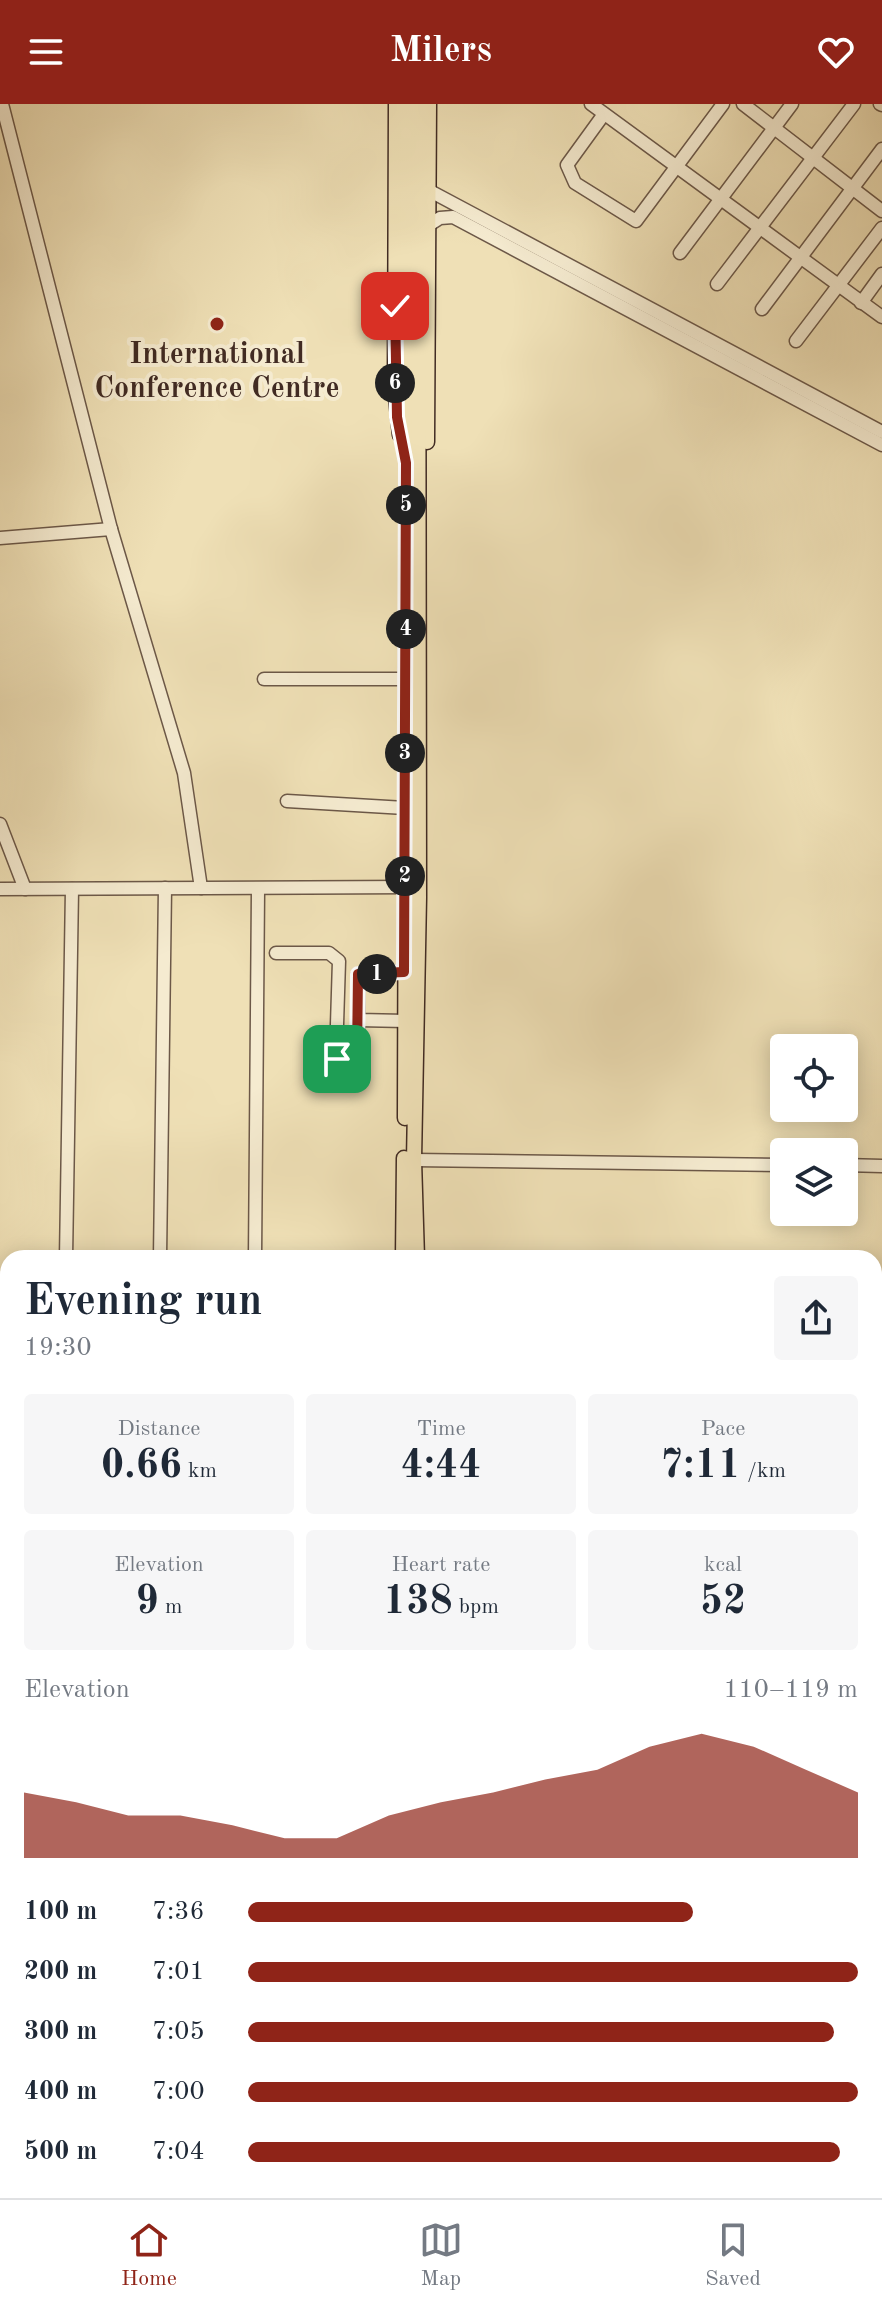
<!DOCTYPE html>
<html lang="en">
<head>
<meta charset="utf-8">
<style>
  :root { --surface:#fff; --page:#f6f6f7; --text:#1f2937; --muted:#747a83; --line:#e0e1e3; --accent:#8f2418 }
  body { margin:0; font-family:"Old Standard TT",serif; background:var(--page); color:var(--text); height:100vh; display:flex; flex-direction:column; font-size:30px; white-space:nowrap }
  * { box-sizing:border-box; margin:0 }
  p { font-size:26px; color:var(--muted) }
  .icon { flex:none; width:44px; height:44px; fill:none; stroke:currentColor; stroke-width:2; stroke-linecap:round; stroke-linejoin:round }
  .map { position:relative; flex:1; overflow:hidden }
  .side { position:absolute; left:0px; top:1146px; width:882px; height:948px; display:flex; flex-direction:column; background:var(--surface); border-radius:24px 24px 0 0; box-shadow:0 4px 20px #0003 }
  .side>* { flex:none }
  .tools { position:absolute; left:770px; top:930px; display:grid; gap:16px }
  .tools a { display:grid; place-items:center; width:88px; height:88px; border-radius:8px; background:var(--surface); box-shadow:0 4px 20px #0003; font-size:40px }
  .pin { position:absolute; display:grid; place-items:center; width:68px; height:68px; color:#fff; margin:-34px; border-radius:16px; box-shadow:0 4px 12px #0006 }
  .km { position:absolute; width:40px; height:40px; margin:-20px; border-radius:50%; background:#222; color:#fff; font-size:22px; line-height:40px; text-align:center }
  .round { display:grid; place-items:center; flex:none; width:84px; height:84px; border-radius:8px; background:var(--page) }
  .headline { display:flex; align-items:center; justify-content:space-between; height:136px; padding:0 24px }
  h1 { font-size:44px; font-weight:600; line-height:60px }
  .figures { display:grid; grid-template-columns:repeat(3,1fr); gap:12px; height:136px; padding:8px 24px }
  .figures div { display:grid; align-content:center; border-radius:8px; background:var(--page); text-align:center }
  .figures b { font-size:40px; font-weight:600 }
  .figures small { font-size:22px; font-weight:400 }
  .figures p { font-size:22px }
  .chart { height:224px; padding:16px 24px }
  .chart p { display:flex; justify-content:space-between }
  .chart svg { width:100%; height:144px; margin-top:8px; fill:var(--accent); opacity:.7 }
  ul { padding:0 24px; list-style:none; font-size:26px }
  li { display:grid; grid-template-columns:128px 96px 1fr; align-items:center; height:60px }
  li i { height:20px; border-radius:10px; background:var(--accent) }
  header { display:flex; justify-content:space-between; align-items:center; height:104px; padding:0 24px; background:var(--accent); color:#fff; font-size:36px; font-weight:600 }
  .tabs { display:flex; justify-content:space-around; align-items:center; height:112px; border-top:2px solid var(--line); background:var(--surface); font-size:22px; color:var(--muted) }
  .tabs a { display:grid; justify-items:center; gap:4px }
  .tabs .current { color:var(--accent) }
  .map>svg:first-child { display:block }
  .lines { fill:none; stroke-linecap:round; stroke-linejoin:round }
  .minor-casing { stroke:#6c5848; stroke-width:15 }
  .major-casing { stroke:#412b23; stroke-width:17 }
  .minor { stroke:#f5ebd0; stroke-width:12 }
  .major { stroke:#efe0b6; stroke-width:14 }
  .route-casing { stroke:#fff; stroke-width:16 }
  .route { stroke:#8f2418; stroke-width:10 }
  .poi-dot { fill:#8f2418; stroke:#f5ebd0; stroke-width:3 }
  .labels { text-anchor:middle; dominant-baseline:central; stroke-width:8; stroke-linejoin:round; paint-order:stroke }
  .poi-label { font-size:30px; font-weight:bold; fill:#412b23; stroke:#f5ebd0 }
</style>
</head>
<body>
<header><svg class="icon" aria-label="menu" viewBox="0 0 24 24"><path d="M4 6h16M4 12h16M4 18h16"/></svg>Milers<svg class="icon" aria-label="heart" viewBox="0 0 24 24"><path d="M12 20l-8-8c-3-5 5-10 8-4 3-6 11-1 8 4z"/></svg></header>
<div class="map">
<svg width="882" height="2094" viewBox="0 0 882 2094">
  <rect width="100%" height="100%" fill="#efe0b6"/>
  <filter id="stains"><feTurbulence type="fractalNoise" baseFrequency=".0025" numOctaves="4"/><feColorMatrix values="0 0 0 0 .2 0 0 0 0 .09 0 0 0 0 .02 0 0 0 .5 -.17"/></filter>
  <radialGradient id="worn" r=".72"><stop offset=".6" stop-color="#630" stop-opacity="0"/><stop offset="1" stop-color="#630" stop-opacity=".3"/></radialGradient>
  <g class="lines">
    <g class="minor-casing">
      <g id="minor">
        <polyline points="2,0 111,425 184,669 201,784"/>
        <polyline points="591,0 882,213"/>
        <polyline points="743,0 882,107"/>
        <polyline points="880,0 882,1"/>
        <polyline points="604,10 567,61 575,79 636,117 723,0"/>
        <polyline points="430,87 882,328"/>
        <polyline points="429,121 440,114 453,113 882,341"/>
        <polyline points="680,149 792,0"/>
        <polyline points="717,180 854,0"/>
        <polyline points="861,199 882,170"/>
        <polyline points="762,205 882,45"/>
        <polyline points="796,237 882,124"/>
        <polyline points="0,434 111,425"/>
        <polyline points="264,575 406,575"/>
        <polyline points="287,697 405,704"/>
        <polyline points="0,720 25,785"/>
        <polyline points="0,785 412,783"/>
        <polyline points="276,849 329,849 339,857 336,952 339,956 352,958 358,948 358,916"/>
        <polyline points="404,868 358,870 358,916 406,917"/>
        <polyline points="414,1056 784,1061"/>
        <polyline points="844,1061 882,1062"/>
        <polyline points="66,1154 72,785"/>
        <polyline points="160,1154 165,784"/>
        <polyline points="255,1154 258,786"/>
        <polyline points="0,1178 8,1178"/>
        <polyline points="0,1273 8,1273"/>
        <polyline points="0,1610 8,1611"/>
        <polyline points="874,1671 882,1666"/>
        <polyline points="874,1789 882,1784"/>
        <polyline points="874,1821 882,1830"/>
        <polyline points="874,1853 882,1849"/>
        <polyline points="0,1955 8,1956"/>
        <polyline points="0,1968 8,1969"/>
        <polyline points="0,2051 8,2051"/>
        <polyline points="617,2086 705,2087 741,2094"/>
        <polyline points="266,2094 266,2086"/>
      </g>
    </g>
    <g class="major-casing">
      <g id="major">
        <polyline points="396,0 395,284 400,331"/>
        <polyline points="427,338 429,0"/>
        <polyline points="405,1014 408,0"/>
        <polyline points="403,1154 404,1054"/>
        <polyline points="417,1154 414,1056 419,793 418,0"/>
        <polyline points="404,2086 404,2094"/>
        <polyline points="420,2094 420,2086"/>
      </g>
    </g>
    <use href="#minor" class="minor"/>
    <use href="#major" class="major"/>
  </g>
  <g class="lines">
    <g class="route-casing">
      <polyline id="route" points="337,955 352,958 357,951 358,870 404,868 406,359 397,313 395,202"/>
    </g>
    <use href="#route" class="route"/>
  </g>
  <circle class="poi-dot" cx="217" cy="220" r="8"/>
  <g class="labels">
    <g class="poi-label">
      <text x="217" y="251">International<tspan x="217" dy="34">Conference Centre</tspan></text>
    </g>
  </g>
  <rect width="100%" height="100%" filter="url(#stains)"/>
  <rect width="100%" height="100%" fill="url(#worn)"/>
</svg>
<div class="tools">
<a><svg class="icon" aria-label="locate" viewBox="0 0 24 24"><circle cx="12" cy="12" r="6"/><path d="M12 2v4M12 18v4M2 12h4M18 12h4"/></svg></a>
<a><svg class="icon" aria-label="layers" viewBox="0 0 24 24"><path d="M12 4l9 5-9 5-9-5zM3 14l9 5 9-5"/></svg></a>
</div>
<div class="pin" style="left:337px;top:955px;background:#1e9e55"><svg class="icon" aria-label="arrive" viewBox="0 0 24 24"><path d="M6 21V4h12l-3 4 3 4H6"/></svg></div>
<div class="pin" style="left:395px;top:202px;background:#d93025"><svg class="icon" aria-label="check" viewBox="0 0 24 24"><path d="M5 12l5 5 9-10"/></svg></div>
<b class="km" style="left:377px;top:870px">1</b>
<b class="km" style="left:405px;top:772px">2</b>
<b class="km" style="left:405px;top:649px">3</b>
<b class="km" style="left:406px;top:525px">4</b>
<b class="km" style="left:406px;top:401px">5</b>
<b class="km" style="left:395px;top:279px">6</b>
<section class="side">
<div class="headline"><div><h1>Evening run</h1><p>19:30</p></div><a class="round"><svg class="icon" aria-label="share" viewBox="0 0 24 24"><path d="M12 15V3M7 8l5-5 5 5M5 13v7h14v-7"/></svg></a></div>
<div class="figures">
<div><p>Distance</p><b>0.66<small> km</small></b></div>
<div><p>Time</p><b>4:44</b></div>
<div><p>Pace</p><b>7:11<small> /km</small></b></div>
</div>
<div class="figures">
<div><p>Elevation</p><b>9<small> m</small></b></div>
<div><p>Heart rate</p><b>138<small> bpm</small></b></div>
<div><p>kcal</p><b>52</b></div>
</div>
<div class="chart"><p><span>Elevation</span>110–119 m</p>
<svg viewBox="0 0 160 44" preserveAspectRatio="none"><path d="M0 44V24L10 27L20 31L30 31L40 34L50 38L60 38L70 31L80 27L90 24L100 20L110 17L120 10L130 6L140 10L150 17L160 24V44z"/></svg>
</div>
<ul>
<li><b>100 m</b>7:36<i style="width:73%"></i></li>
<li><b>200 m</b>7:01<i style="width:100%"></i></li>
<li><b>300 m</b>7:05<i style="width:96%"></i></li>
<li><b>400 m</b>7:00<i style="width:100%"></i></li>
<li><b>500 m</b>7:04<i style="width:97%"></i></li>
</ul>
</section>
</div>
<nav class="tabs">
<a class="current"><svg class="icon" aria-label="home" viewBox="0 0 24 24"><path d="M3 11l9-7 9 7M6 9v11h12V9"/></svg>Home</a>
<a><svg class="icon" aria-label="map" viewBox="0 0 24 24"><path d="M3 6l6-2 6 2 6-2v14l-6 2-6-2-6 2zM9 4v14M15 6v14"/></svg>Map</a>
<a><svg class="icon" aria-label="saved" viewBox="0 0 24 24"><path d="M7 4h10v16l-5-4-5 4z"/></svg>Saved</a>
</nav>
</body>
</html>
